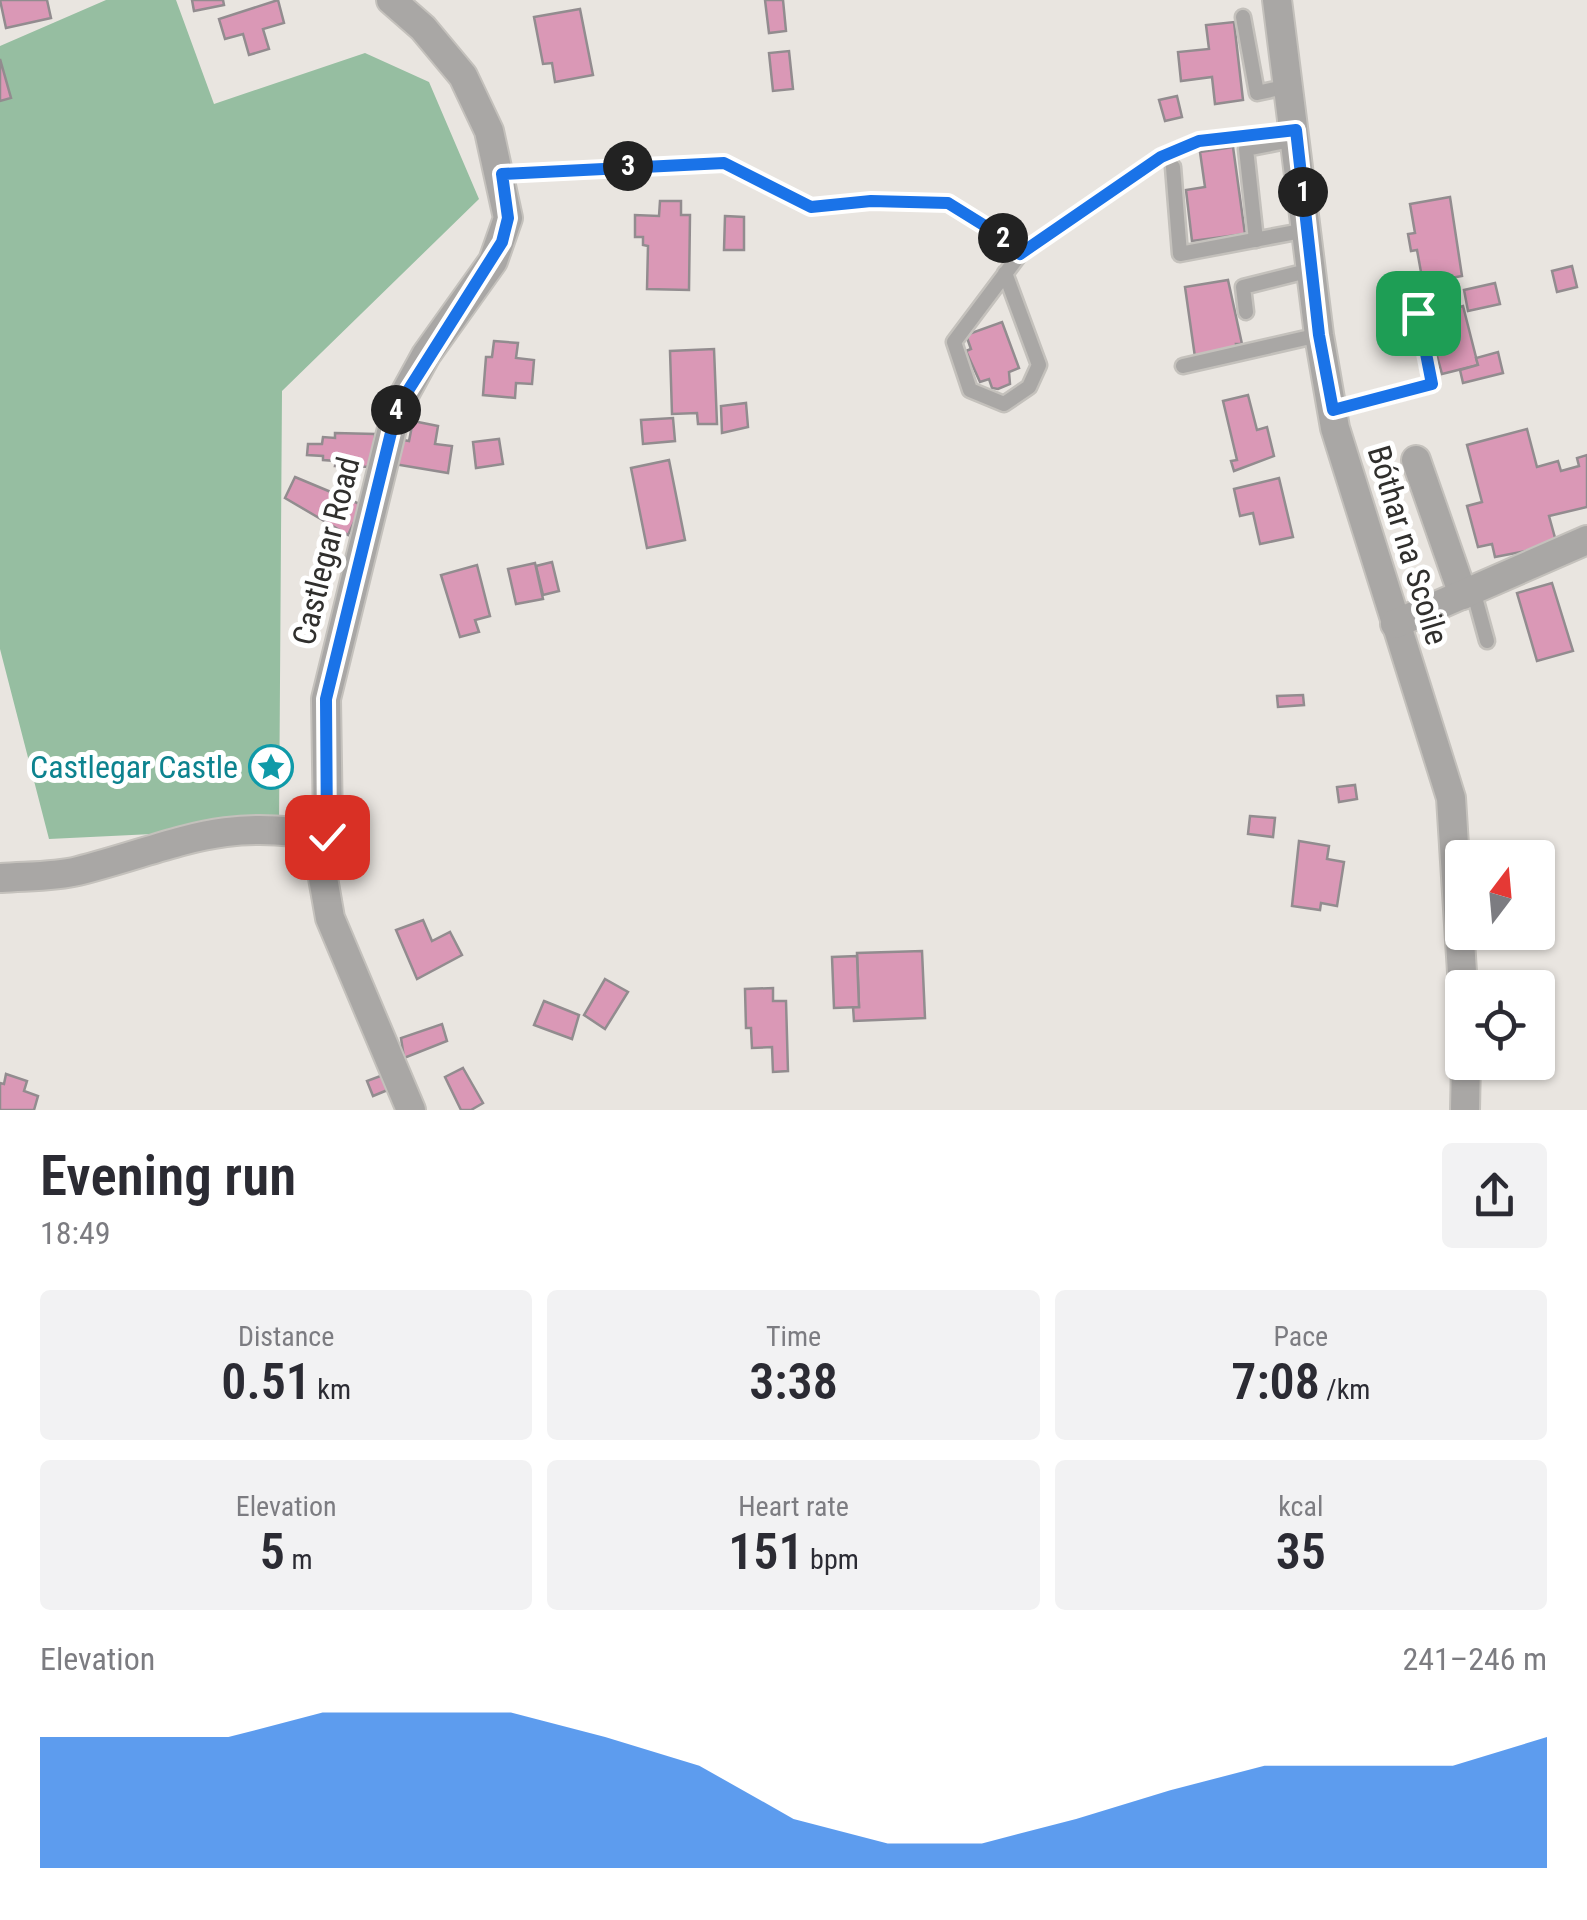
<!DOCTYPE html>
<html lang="en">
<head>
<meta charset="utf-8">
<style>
  :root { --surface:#fff; --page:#f2f2f3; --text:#2b2b33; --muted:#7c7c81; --accent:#1a73e8 }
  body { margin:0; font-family:"Roboto Condensed",sans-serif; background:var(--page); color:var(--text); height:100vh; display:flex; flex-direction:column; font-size:38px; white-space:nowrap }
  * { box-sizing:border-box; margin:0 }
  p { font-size:32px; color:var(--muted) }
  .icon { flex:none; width:55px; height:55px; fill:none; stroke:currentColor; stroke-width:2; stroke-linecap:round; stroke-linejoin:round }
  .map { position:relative; height:1110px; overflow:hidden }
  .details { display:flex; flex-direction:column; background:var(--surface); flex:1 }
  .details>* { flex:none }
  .needle { width:65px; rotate:16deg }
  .tools { position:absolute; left:1445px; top:840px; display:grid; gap:20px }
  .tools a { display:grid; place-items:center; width:110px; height:110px; border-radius:10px; background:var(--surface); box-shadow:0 2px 8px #0004; font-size:50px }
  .pin { position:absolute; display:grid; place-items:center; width:85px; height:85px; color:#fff; margin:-42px; border-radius:20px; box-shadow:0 5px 15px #0006 }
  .km { position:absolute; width:50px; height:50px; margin:-25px; border-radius:50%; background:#222; color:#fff; font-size:28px; line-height:50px; text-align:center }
  .round { display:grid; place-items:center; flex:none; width:105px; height:105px; border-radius:10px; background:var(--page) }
  .head { display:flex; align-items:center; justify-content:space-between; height:170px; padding:0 40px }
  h1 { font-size:55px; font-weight:600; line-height:75px }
  .figures { display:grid; grid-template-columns:repeat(3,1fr); gap:15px; height:170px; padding:10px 40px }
  .figures div { display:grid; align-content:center; border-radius:10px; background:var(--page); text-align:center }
  .figures b { font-size:50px; font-weight:600 }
  .figures small { font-size:28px; font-weight:400 }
  .figures p { font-size:28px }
  .chart { height:280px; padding:20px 40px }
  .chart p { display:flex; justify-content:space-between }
  .chart svg { width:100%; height:180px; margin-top:10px; fill:var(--accent); opacity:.7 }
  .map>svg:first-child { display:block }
  .green { fill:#96bea1 }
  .building { fill:#da98b6; stroke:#928c8f; stroke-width:2.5 }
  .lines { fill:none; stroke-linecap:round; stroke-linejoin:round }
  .lane-casing { stroke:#c4c1bc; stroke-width:19 }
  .street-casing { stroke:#c4c1bc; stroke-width:32 }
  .path { stroke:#a6a39f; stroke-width:5; stroke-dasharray:8 8; stroke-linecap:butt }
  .lane { stroke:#a9a7a5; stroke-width:14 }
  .street { stroke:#a9a7a5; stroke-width:28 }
  .route-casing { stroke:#fff; stroke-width:20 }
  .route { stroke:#1a73e8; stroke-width:12 }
  .labels { text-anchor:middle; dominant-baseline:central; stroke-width:10; stroke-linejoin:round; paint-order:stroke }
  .street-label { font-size:32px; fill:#302f2d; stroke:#fff }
  .culture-label { font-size:32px; fill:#0d838f; stroke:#fff; text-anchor:end }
</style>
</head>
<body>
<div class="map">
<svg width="1587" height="1110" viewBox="0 0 1587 1110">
  <rect width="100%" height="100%" fill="#e9e5e0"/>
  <polygon class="green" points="106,0 176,0 214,104 365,53 429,82 479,199 282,391 279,828 49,839 0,649 0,46"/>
  <g class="building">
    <polygon points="0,0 47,0 51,18 6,28"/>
    <polygon points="192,0 223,0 224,5 194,11"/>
    <polygon points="278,0 284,23 263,29 269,49 249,55 243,34 225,39 219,19"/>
    <polygon points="765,0 783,0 786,31 769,33"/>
    <polygon points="580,9 593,75 555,82 552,63 543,64 534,17"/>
    <polygon points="1234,22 1243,100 1215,104 1212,77 1181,81 1178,52 1209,49 1206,25"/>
    <polygon points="789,51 793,89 773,91 769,53"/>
    <polygon points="0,59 11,98 0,101"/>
    <polygon points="1177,96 1182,117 1165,121 1159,100"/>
    <polygon points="1233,147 1245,234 1192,241 1186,190 1205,187 1200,152"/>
    <polygon points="1450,197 1462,276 1423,283 1417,250 1411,251 1408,234 1415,233 1410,204"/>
    <polygon points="660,201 681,201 681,215 690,215 689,290 647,289 648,246 643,245 643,237 635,237 635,215 659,216"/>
    <polygon points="725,216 744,217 744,250 724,250"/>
    <polygon points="1572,266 1577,287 1557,292 1552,271"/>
    <polygon points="1228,280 1242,344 1236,344 1237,350 1195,357 1185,287"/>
    <polygon points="1495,283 1500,304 1468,311 1464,290"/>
    <polygon points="1463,306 1478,365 1442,374 1426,316"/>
    <polygon points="1002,322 1019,368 1009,372 1010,384 998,389 992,388 989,379 980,382 966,351 971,349 966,335"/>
    <polygon points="494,341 518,343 516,358 534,360 532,384 516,383 515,398 483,395 486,357 492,357"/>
    <polygon points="714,349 717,424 698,424 697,413 672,414 670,351"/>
    <polygon points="1498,352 1503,373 1463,383 1460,370 1478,365 1476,358"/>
    <polygon points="1248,395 1257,430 1267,427 1274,456 1234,471 1231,461 1237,460 1223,401"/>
    <polygon points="746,403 748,427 722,433 721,406"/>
    <polygon points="673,418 675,441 643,444 641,420"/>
    <polygon points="413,421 438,426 435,444 452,446 448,473 394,464 398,439 409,441"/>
    <polygon points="1527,429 1537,467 1558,461 1561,471 1579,466 1577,458 1587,455 1587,507 1549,516 1557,545 1495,557 1492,544 1478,547 1467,506 1482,502 1467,445"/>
    <polygon points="335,433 375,434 374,467 335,466 336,461 323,460 323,456 307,455 308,444 322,444 323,437 335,438"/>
    <polygon points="499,439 503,464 476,468 473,442"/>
    <polygon points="669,460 685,540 647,548 631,468"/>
    <polygon points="295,477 362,505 348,535 285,498"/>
    <polygon points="1279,478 1293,537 1260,544 1253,513 1240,516 1234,489"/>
    <polygon points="552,562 559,591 543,595 536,566"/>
    <polygon points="535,563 543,599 516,604 508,569"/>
    <polygon points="477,565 490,616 475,620 479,632 460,637 441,575"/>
    <polygon points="1552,583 1573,651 1537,661 1517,593"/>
    <polygon points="1303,695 1304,705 1278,707 1277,696"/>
    <polygon points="1355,785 1357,799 1339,802 1337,787"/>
    <polygon points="1250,816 1275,818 1273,837 1248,834"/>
    <polygon points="1299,841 1329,846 1327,859 1344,862 1337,906 1321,903 1320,910 1292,906"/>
    <polygon points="423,920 432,941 450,932 462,955 417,979 396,930"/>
    <polygon points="922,951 925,1018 854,1021 853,1007 859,1007 857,953"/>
    <polygon points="857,956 859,1007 834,1008 832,957"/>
    <polygon points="605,979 628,992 605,1029 584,1015"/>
    <polygon points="773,988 773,1001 786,1001 788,1071 773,1072 772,1047 752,1048 751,1028 746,1028 745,989"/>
    <polygon points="544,1001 579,1015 572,1039 534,1025"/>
    <polygon points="442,1024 447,1041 404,1058 401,1038"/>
    <polygon points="463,1068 483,1103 471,1110 461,1110 445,1077"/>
    <polygon points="6,1074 27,1081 24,1091 38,1096 34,1110 0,1110 0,1083 4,1084"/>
    <polygon points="383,1075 390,1089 373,1096 367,1081"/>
  </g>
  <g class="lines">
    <g class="lane-casing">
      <g id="lane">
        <polyline points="1243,17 1257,93 1289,86"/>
        <polyline points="1173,167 1180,254 1307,230"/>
        <polyline points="1256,240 1246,149 1296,139"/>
        <polyline points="1005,273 1039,365 1029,387 1004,404 970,390 954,342 1020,254 1161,157 1199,141 1295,131"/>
        <polyline points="1246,312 1243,287 1311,270"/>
        <polyline points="1183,366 1319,335"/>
        <polyline points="1333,410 1432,384 1418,313"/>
        <polyline points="1473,590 1487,641"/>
      </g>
    </g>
    <g class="street-casing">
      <g id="street">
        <polyline points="391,0 423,28 463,76 489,131 508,218 493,261 426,355 397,408 326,699 328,827 323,878 330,918 411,1110"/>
        <polyline points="1277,0 1319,335 1335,428 1451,798 1463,988"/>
        <polyline points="1416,460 1463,595"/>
        <polyline points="1395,624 1587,540"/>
        <path d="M1,878C26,876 54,877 78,871C176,846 221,816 327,837"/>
        <polyline points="1465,1110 1466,1062"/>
      </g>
    </g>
    <polyline class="path" points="524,173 724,163 811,207 871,201 948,203 1006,241"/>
    <use href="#lane" class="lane"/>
    <use href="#street" class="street"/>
  </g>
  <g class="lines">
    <g class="route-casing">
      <polyline id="route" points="327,837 326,699 397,408 502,242 508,218 502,174 724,163 811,207 871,201 948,203 998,234 1020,254 1161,157 1199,141 1296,130 1319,335 1333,410 1432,384 1418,313"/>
    </g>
    <use href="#route" class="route"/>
  </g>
  <defs>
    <g id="sight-ring" transform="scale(2.25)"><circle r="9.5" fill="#fff" stroke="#0f9aa8" stroke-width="1.5"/><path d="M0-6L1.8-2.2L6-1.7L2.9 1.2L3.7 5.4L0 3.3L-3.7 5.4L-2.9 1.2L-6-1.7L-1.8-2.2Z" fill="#0f9aa8"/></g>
  </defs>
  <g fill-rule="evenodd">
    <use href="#sight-ring" x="271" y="767"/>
  </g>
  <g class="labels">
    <g class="street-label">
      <text transform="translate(1408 545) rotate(73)">Bóthar na Scoile</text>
      <text transform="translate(326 551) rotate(-76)">Castlegar Road</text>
    </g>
    <g class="culture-label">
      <text x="238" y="767">Castlegar Castle</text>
    </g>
  </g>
</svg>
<div class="tools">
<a><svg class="needle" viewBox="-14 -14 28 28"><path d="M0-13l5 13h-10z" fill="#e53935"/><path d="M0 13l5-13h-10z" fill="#7c7c81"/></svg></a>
<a><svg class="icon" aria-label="locate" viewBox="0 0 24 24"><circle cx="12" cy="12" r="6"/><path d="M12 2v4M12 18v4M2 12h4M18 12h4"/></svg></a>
</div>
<div class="pin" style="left:1418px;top:313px;background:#1e9e55"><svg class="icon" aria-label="arrive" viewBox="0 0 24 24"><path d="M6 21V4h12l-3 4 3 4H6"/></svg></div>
<div class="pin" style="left:327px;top:837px;background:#d93025"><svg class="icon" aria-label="check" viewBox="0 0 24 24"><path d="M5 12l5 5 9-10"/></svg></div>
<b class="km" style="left:1303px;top:192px">1</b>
<b class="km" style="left:1003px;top:238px">2</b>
<b class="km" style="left:628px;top:166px">3</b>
<b class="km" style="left:396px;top:410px">4</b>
</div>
<section class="details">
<div class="head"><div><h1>Evening run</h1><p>18:49</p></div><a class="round"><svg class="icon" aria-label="share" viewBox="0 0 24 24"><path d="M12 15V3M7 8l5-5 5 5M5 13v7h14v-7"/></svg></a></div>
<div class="figures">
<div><p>Distance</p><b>0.51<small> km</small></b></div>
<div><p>Time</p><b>3:38</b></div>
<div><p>Pace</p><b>7:08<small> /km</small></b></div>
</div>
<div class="figures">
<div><p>Elevation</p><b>5<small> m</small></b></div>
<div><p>Heart rate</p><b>151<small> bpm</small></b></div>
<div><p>kcal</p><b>35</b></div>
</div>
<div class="chart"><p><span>Elevation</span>241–246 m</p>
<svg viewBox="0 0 160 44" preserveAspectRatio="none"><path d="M0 44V12L10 12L20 12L30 6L40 6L50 6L60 12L70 19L80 32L90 38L100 38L110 32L120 25L130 19L140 19L150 19L160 12V44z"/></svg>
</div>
</section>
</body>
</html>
